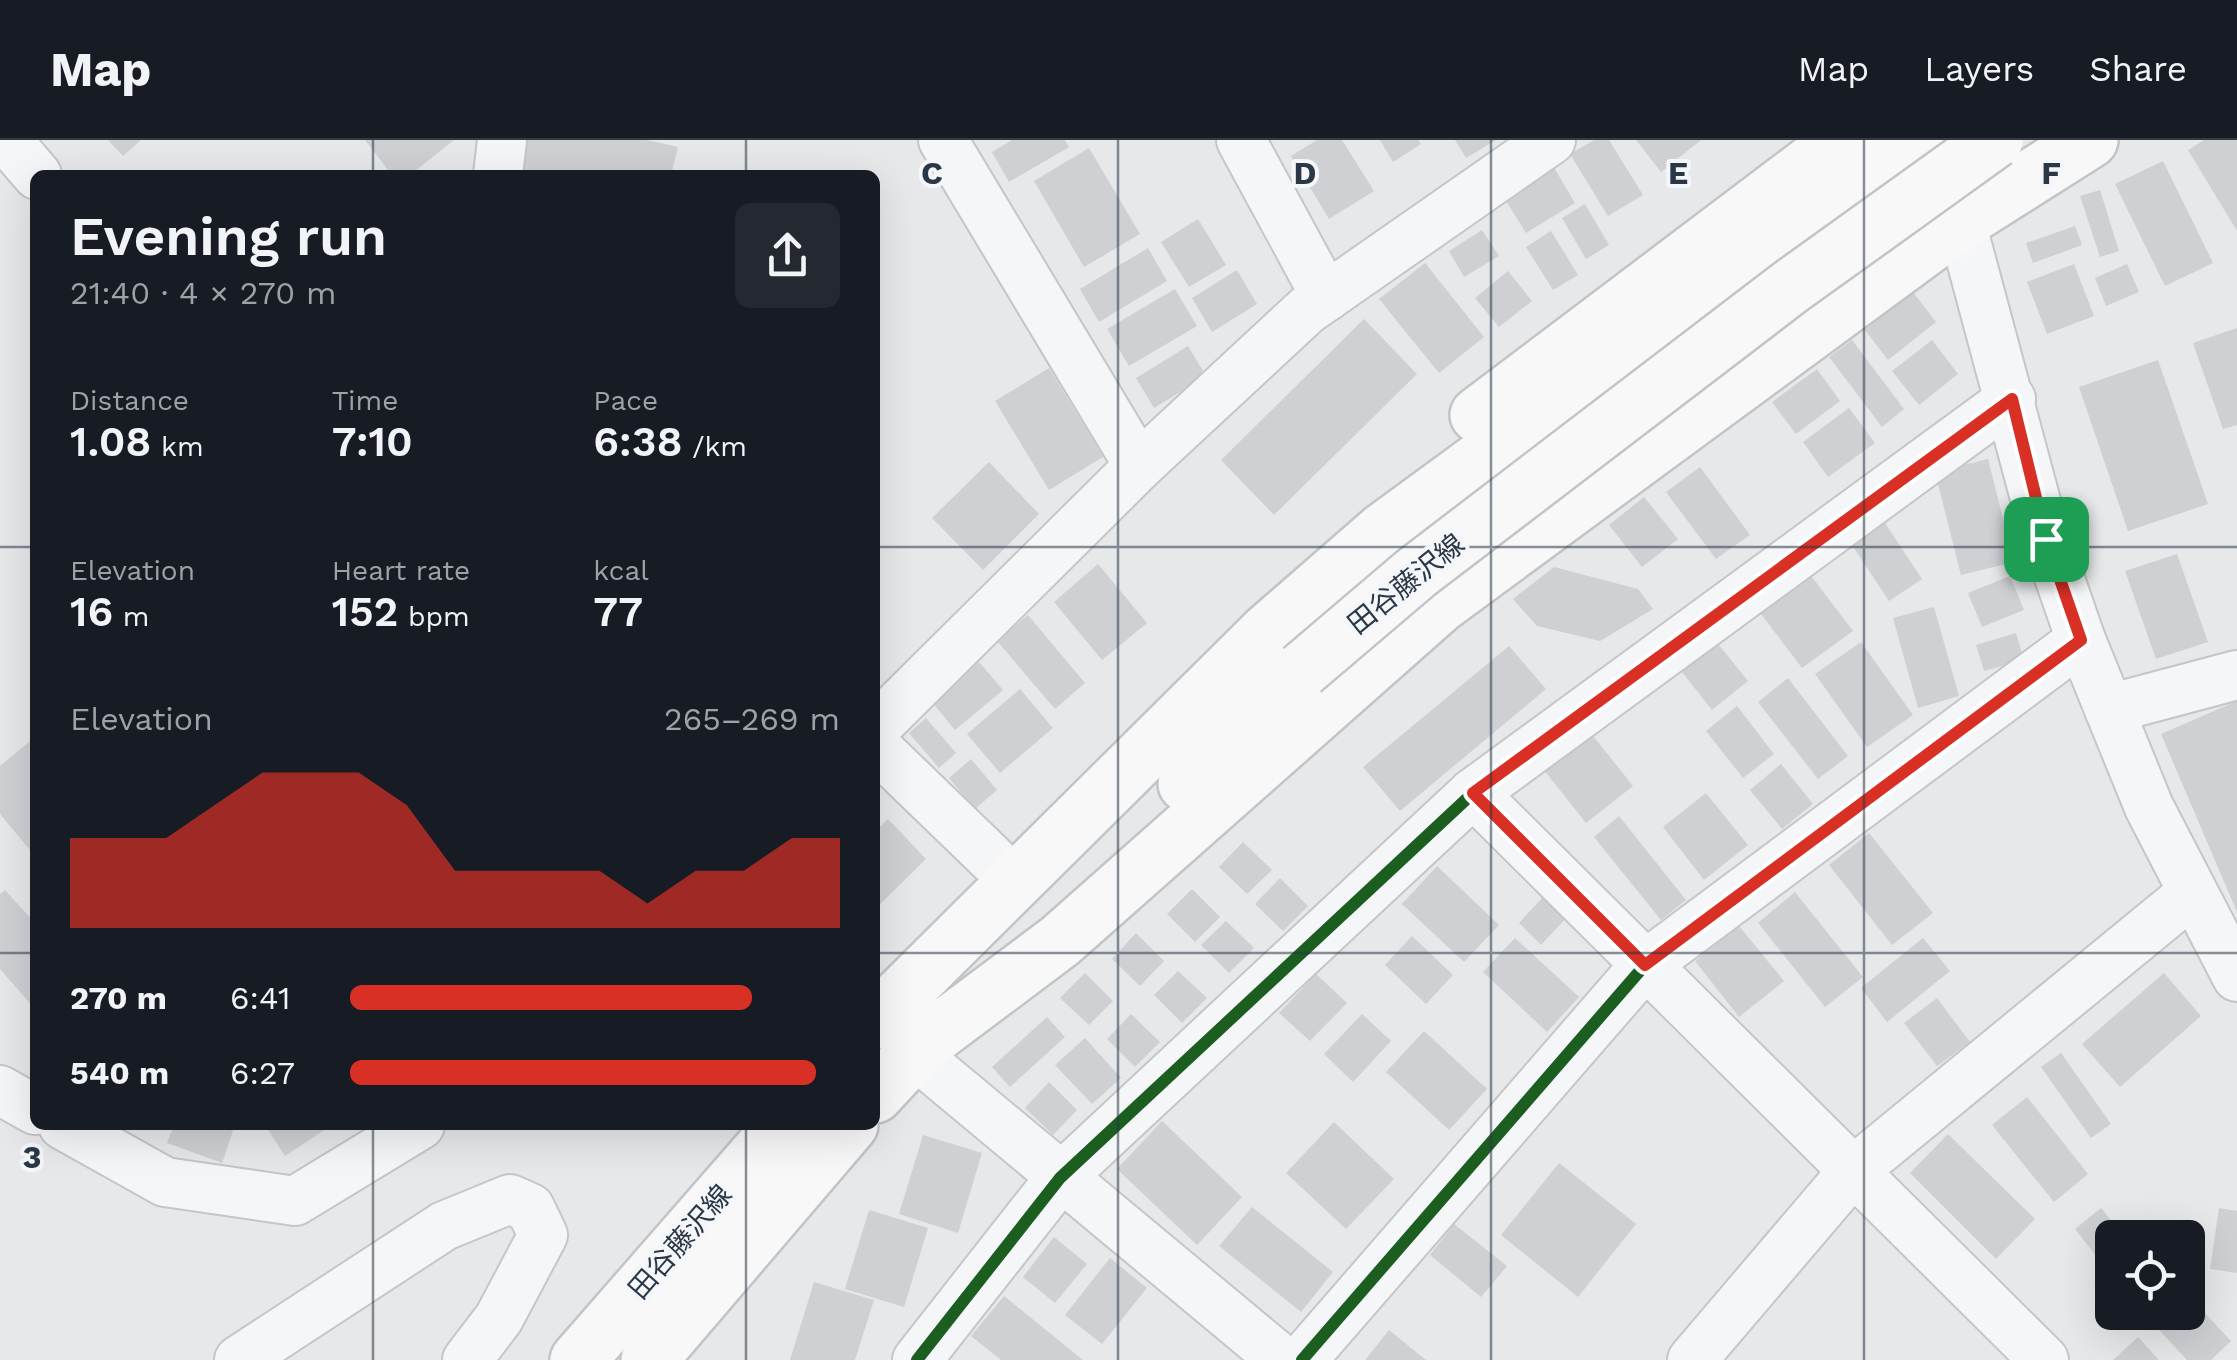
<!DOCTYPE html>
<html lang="en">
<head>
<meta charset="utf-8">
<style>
  :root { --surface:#171b24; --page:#242831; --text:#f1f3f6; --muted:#9ea1a6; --line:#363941; --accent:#d93025 }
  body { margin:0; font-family:"Work Sans","Noto Sans JP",sans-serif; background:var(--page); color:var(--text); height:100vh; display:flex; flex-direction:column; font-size:38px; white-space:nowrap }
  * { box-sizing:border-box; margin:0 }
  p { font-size:32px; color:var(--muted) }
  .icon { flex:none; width:55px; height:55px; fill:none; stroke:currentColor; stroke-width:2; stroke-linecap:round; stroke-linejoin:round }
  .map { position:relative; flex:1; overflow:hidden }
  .sheet { position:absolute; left:30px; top:30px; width:850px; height:960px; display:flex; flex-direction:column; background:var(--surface); border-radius:15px; box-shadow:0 10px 40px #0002 }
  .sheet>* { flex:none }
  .fabs { position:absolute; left:2095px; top:1080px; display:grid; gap:20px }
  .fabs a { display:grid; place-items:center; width:110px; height:110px; border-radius:15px; background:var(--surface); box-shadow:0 10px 40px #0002; font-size:50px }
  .pin { position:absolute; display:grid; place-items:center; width:85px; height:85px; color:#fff; margin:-42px; border-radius:20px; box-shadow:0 5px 15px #0006 }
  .round { display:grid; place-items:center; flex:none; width:105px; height:105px; border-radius:15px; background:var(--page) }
  .headline { display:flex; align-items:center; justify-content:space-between; height:170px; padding:0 40px }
  h1 { font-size:55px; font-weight:600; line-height:75px }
  .figures { display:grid; grid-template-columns:repeat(3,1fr); gap:15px; height:170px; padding:10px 40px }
  .figures div { display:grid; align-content:center }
  .figures b { font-size:42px; font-weight:600 }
  .figures small { font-size:28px; font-weight:400 }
  .figures p { font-size:28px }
  .chart { height:280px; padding:20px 40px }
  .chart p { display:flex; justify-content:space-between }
  .chart svg { width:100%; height:180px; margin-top:10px; fill:var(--accent); opacity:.7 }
  ul { padding:0 40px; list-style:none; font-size:32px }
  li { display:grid; grid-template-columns:160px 120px 1fr; align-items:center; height:75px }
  li i { height:25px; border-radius:12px; background:var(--accent) }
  header { display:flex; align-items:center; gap:60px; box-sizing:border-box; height:140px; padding:0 50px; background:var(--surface); border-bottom:2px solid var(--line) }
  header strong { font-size:48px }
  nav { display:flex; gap:55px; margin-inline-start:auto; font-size:35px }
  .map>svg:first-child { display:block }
  .building { fill:#ced0d3 }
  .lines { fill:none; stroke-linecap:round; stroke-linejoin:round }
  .minor-casing { stroke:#c4c6c8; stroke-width:52 }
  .major-casing { stroke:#c1c5c8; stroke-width:60 }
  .minor { stroke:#f5f6f7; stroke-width:48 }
  .major { stroke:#f8f8f8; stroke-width:55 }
  .major-bridge-casing { stroke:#c1c5c8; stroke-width:60; stroke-linecap:butt }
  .major-bridge { stroke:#f8f8f8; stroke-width:55 }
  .cycleway-casing { stroke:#f4f6f9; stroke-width:19 }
  .cycleway { stroke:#1b5e20; stroke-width:12 }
  .route-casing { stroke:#fff; stroke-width:20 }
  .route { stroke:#d93025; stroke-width:12 }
  .grid { fill:none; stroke:#2a3746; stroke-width:2.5; stroke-opacity:0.55 }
  .labels { text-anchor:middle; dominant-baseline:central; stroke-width:8; stroke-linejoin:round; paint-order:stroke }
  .street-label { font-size:28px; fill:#2a3746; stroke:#f4f6f9 }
  .grid-label { font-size:32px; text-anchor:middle; font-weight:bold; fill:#2a3746; stroke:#f4f6f9; stroke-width:8; stroke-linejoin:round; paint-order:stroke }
</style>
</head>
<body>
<header>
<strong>Map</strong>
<nav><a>Map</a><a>Layers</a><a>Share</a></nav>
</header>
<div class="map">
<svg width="2237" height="1220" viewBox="0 0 2237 1220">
  <rect width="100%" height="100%" fill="#e6e8ea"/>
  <g class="building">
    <polygon points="108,0 141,0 123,16"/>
    <polygon points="365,0 454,0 410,35 392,35"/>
    <polygon points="522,0 647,0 678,7 671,35 515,35"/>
    <polygon points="1012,0 1065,0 1069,7 1009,42 992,12"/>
    <polygon points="1317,0 1342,0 1374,51 1329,79 1291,16"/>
    <polygon points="1380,0 1418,0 1421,4 1393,22"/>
    <polygon points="1455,0 1496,0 1466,18"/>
    <polygon points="1594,0 1609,0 1643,55 1608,76 1570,14"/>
    <polygon points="1636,0 1701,0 1661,32"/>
    <polygon points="2204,0 2237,0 2237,91 2188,10"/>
    <polygon points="1089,8 1140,94 1084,127 1034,41"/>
    <polygon points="2163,21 2213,123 2165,146 2115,44"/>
    <polygon points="1553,26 1575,63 1526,93 1503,56"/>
    <polygon points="2100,50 2119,111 2100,117 2080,56"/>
    <polygon points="1585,64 1609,105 1586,119 1562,78"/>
    <polygon points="1198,79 1226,125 1189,147 1161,102"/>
    <polygon points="2075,86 2082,105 2033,123 2026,103"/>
    <polygon points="1482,90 1499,116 1464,137 1449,111"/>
    <polygon points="1551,91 1578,135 1553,150 1526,107"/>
    <polygon points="1148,108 1167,141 1099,182 1080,149"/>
    <polygon points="1425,123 1484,197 1439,233 1379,159"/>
    <polygon points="2074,124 2094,176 2047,194 2027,142"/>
    <polygon points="2127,124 2139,152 2106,166 2095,138"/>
    <polygon points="1237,130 1257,164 1212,192 1192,158"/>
    <polygon points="1508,131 1532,161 1499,187 1475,158"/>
    <polygon points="1175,149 1197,186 1129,226 1107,189"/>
    <polygon points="1913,152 1936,182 1888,220 1865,190"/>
    <polygon points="1364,179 1417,234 1274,375 1221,320"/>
    <polygon points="2237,188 2237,285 2223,289 2193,203"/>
    <polygon points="1852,200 1904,269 1882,287 1829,217"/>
    <polygon points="1932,200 1958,234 1919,265 1892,231"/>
    <polygon points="1188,206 1206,236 1154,268 1136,238"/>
    <polygon points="2158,220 2208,364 2128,391 2079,247"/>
    <polygon points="1049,228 1103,317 1049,350 995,261"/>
    <polygon points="1817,229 1840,261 1796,294 1772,262"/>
    <polygon points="1849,268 1875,303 1828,337 1803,302"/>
    <polygon points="1988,319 2014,422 1961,435 1935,332"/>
    <polygon points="989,322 1039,374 983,430 932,378"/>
    <polygon points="1700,327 1750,395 1716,419 1666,352"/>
    <polygon points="1644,357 1678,399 1642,427 1609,385"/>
    <polygon points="1879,374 1922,439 1889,461 1846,396"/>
    <polygon points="2177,414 2208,502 2156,519 2125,431"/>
    <polygon points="1098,424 1147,483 1102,520 1054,462"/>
    <polygon points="1554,427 1638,449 1653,469 1600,501 1537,486 1513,459"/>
    <polygon points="1805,428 1853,491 1802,528 1755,466"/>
    <polygon points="2010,436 2024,470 1982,487 1968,453"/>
    <polygon points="1934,467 1959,556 1918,568 1893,478"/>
    <polygon points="1028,475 1085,543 1055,569 997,501"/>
    <polygon points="2016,493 2024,520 1984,531 1976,505"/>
    <polygon points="1714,499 1748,541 1712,570 1678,527"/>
    <polygon points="1861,502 1913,575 1867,607 1815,534"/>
    <polygon points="1509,506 1546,549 1400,671 1363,627"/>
    <polygon points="979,522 1003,550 955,590 932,562"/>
    <polygon points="1788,538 1848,616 1818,639 1758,562"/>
    <polygon points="1020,549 1053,588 1000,633 967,594"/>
    <polygon points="2237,561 2237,772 2161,594"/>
    <polygon points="1737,566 1774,614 1743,638 1706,591"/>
    <polygon points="926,578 956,613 939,628 909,593"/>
    <polygon points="1590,592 1633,646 1586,683 1544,630"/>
    <polygon points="35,597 35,716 0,674 0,626"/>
    <polygon points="971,619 997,650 975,669 949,638"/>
    <polygon points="1781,624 1813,664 1782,689 1750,650"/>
    <polygon points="1706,653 1748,705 1704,740 1663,687"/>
    <polygon points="1619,676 1686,760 1661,780 1594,697"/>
    <polygon points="888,679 926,719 875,769 875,692"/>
    <polygon points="1869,693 1933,773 1892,805 1829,725"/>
    <polygon points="1243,702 1272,730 1247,754 1219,727"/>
    <polygon points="1437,726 1499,785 1464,822 1402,764"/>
    <polygon points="1280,738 1308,766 1283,791 1255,764"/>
    <polygon points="1192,749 1220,777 1195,802 1167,774"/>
    <polygon points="5,750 35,783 35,869 0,829 0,754"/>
    <polygon points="1795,752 1863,837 1825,867 1758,783"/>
    <polygon points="1545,755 1568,776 1541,805 1519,783"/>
    <polygon points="1226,781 1254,808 1229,833 1201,805"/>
    <polygon points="1739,786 1784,841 1739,877 1695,821"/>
    <polygon points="1136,793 1164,821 1140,846 1112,819"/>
    <polygon points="1412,796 1453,835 1426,864 1385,825"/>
    <polygon points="1515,798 1579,857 1547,892 1483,832"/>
    <polygon points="1923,798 1950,831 1887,882 1861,848"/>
    <polygon points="1178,831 1207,858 1182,883 1154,855"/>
    <polygon points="1085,833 1113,861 1089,885 1060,858"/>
    <polygon points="2164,833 2201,876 2120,947 2082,904"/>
    <polygon points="1316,834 1347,863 1310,901 1279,873"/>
    <polygon points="1937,858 1970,902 1937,926 1904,883"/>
    <polygon points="1131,874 1160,902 1135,927 1107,899"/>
    <polygon points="1362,874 1391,901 1353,942 1324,914"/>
    <polygon points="1047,877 1065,897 1010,947 992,927"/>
    <polygon points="1424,891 1487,949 1449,990 1386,932"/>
    <polygon points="1085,898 1121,938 1092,964 1055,925"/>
    <polygon points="2061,913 2111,984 2091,998 2041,927"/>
    <polygon points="1049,942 1077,970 1053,995 1025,968"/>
    <polygon points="2027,957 2088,1034 2054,1062 1992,985"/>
    <polygon points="1162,981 1242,1057 1197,1105 1117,1029"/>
    <polygon points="1334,982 1394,1039 1346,1089 1286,1033"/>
    <polygon points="174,985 235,985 222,1023 167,1003"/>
    <polygon points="265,985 323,985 326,989 285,1016"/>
    <polygon points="1948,994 2035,1079 1996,1119 1910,1033"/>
    <polygon points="923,995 982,1013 958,1093 899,1074"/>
    <polygon points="1559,1023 1636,1084 1578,1157 1501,1095"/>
    <polygon points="1252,1067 1333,1132 1301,1172 1219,1106"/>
    <polygon points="2101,1068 2125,1098 2112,1098 2112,1136 2075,1089"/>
    <polygon points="2219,1068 2237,1071 2237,1133 2210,1129"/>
    <polygon points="869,1070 928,1088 904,1167 845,1149"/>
    <polygon points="1454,1084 1507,1126 1481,1157 1430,1115"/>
    <polygon points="1054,1097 1087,1124 1055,1163 1023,1137"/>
    <polygon points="1110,1118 1147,1148 1102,1204 1065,1175"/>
    <polygon points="814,1142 874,1160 855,1220 790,1220"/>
    <polygon points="2188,1155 2231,1201 2211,1220 2187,1220 2151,1181 2160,1172 2188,1172"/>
    <polygon points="1004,1156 1083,1220 1001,1220 971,1196"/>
    <polygon points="1389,1190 1426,1220 1365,1220"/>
    <polygon points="2138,1197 2159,1220 2113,1220"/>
  </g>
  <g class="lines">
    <g class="minor-casing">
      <g id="minor">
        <polyline points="7,0 37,35"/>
        <polyline points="943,0 1139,326"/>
        <polyline points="1241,0 1326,157"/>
        <polyline points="498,35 502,0"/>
        <polyline points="1952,49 2046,399 2081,500 2149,667 2237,837"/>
        <polyline points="2109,569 2237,535"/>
        <polyline points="875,588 1139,326 1307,170 1551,0"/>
        <polyline points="875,606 993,720"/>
        <polyline points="1473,653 2044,1220"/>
        <polyline points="912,912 1282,1220"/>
        <polyline points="0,950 35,970"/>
        <polyline points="63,985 165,1042 295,1061 420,985"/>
        <polyline points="239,1220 444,1086 510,1059 530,1068 543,1095 499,1178 467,1220"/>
        <polyline points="917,1220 1060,1038 1473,653 2011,259"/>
        <polyline points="1302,1220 1645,825 2081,500"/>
        <polyline points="1692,1220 1853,1031 2192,753"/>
      </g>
    </g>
    <g class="major-casing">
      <g id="major">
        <polyline points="1478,275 1842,0"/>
        <polyline points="1186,644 1302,530"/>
        <polyline points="875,881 1267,492 1383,391 1916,0"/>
        <polyline points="912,912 1060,801 1441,464 1962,81 2090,0"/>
        <polyline points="875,955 939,886"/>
        <polyline points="578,1220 783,985"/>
        <polyline points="649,1220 850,985"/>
      </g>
    </g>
    <use href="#minor" class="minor"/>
    <use href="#major" class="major"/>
    <g class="major-bridge-casing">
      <polyline id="major-bridge" points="1302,530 1416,433 1789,148 1995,0"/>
    </g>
    <use href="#major-bridge" class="major-bridge"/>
    <g class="cycleway-casing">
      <g id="cycleway">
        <polyline points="917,1220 1060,1038 1473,653 2011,259"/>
        <polyline points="1302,1220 1645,825 2081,500"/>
      </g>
    </g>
    <use href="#cycleway" class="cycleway"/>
  </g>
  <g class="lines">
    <g class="route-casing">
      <polygon id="route" points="2012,259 2046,399 2081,500 1645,825 1473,653"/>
    </g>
    <use href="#route" class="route"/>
  </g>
  <path class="grid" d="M373,0V35M746,0V35M1118,0V1220M1491,0V1220M1864,0V1220M0,407H35M875,407H2237M0,813H35M875,813H2237M373,985V1220M746,985V1220"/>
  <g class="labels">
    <g class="street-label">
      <text transform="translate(1406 444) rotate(-39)">田谷藤沢線</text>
      <text transform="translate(680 1102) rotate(-49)">田谷藤沢線</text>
    </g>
  </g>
  <g class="grid-label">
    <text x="932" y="44">C</text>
    <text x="1305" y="44">D</text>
    <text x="1678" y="44">E</text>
    <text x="2051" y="44">F</text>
    <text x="32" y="1028">3</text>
  </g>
</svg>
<div class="fabs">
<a><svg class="icon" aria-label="locate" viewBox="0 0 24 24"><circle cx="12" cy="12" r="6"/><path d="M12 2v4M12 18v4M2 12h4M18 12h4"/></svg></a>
</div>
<div class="pin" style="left:2046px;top:399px;background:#1e9e55"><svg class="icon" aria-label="arrive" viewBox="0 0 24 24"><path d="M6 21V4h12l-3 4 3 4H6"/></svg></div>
<section class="sheet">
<div class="headline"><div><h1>Evening run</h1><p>21:40 · 4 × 270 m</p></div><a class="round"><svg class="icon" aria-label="share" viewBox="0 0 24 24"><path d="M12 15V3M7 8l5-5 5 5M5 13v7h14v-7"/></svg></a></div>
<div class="figures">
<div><p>Distance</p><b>1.08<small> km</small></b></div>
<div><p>Time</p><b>7:10</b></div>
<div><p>Pace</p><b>6:38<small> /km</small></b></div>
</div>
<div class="figures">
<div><p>Elevation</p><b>16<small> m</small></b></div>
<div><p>Heart rate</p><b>152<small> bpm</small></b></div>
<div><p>kcal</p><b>77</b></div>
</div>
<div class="chart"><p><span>Elevation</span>265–269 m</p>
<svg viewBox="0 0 160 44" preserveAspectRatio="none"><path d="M0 44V22L10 22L20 22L30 14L40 6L50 6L60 6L70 14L80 30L90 30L100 30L110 30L120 38L130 30L140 30L150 22L160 22V44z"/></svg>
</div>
<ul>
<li><b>270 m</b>6:41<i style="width:82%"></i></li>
<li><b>540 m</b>6:27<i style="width:95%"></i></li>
</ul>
</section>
</div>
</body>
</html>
